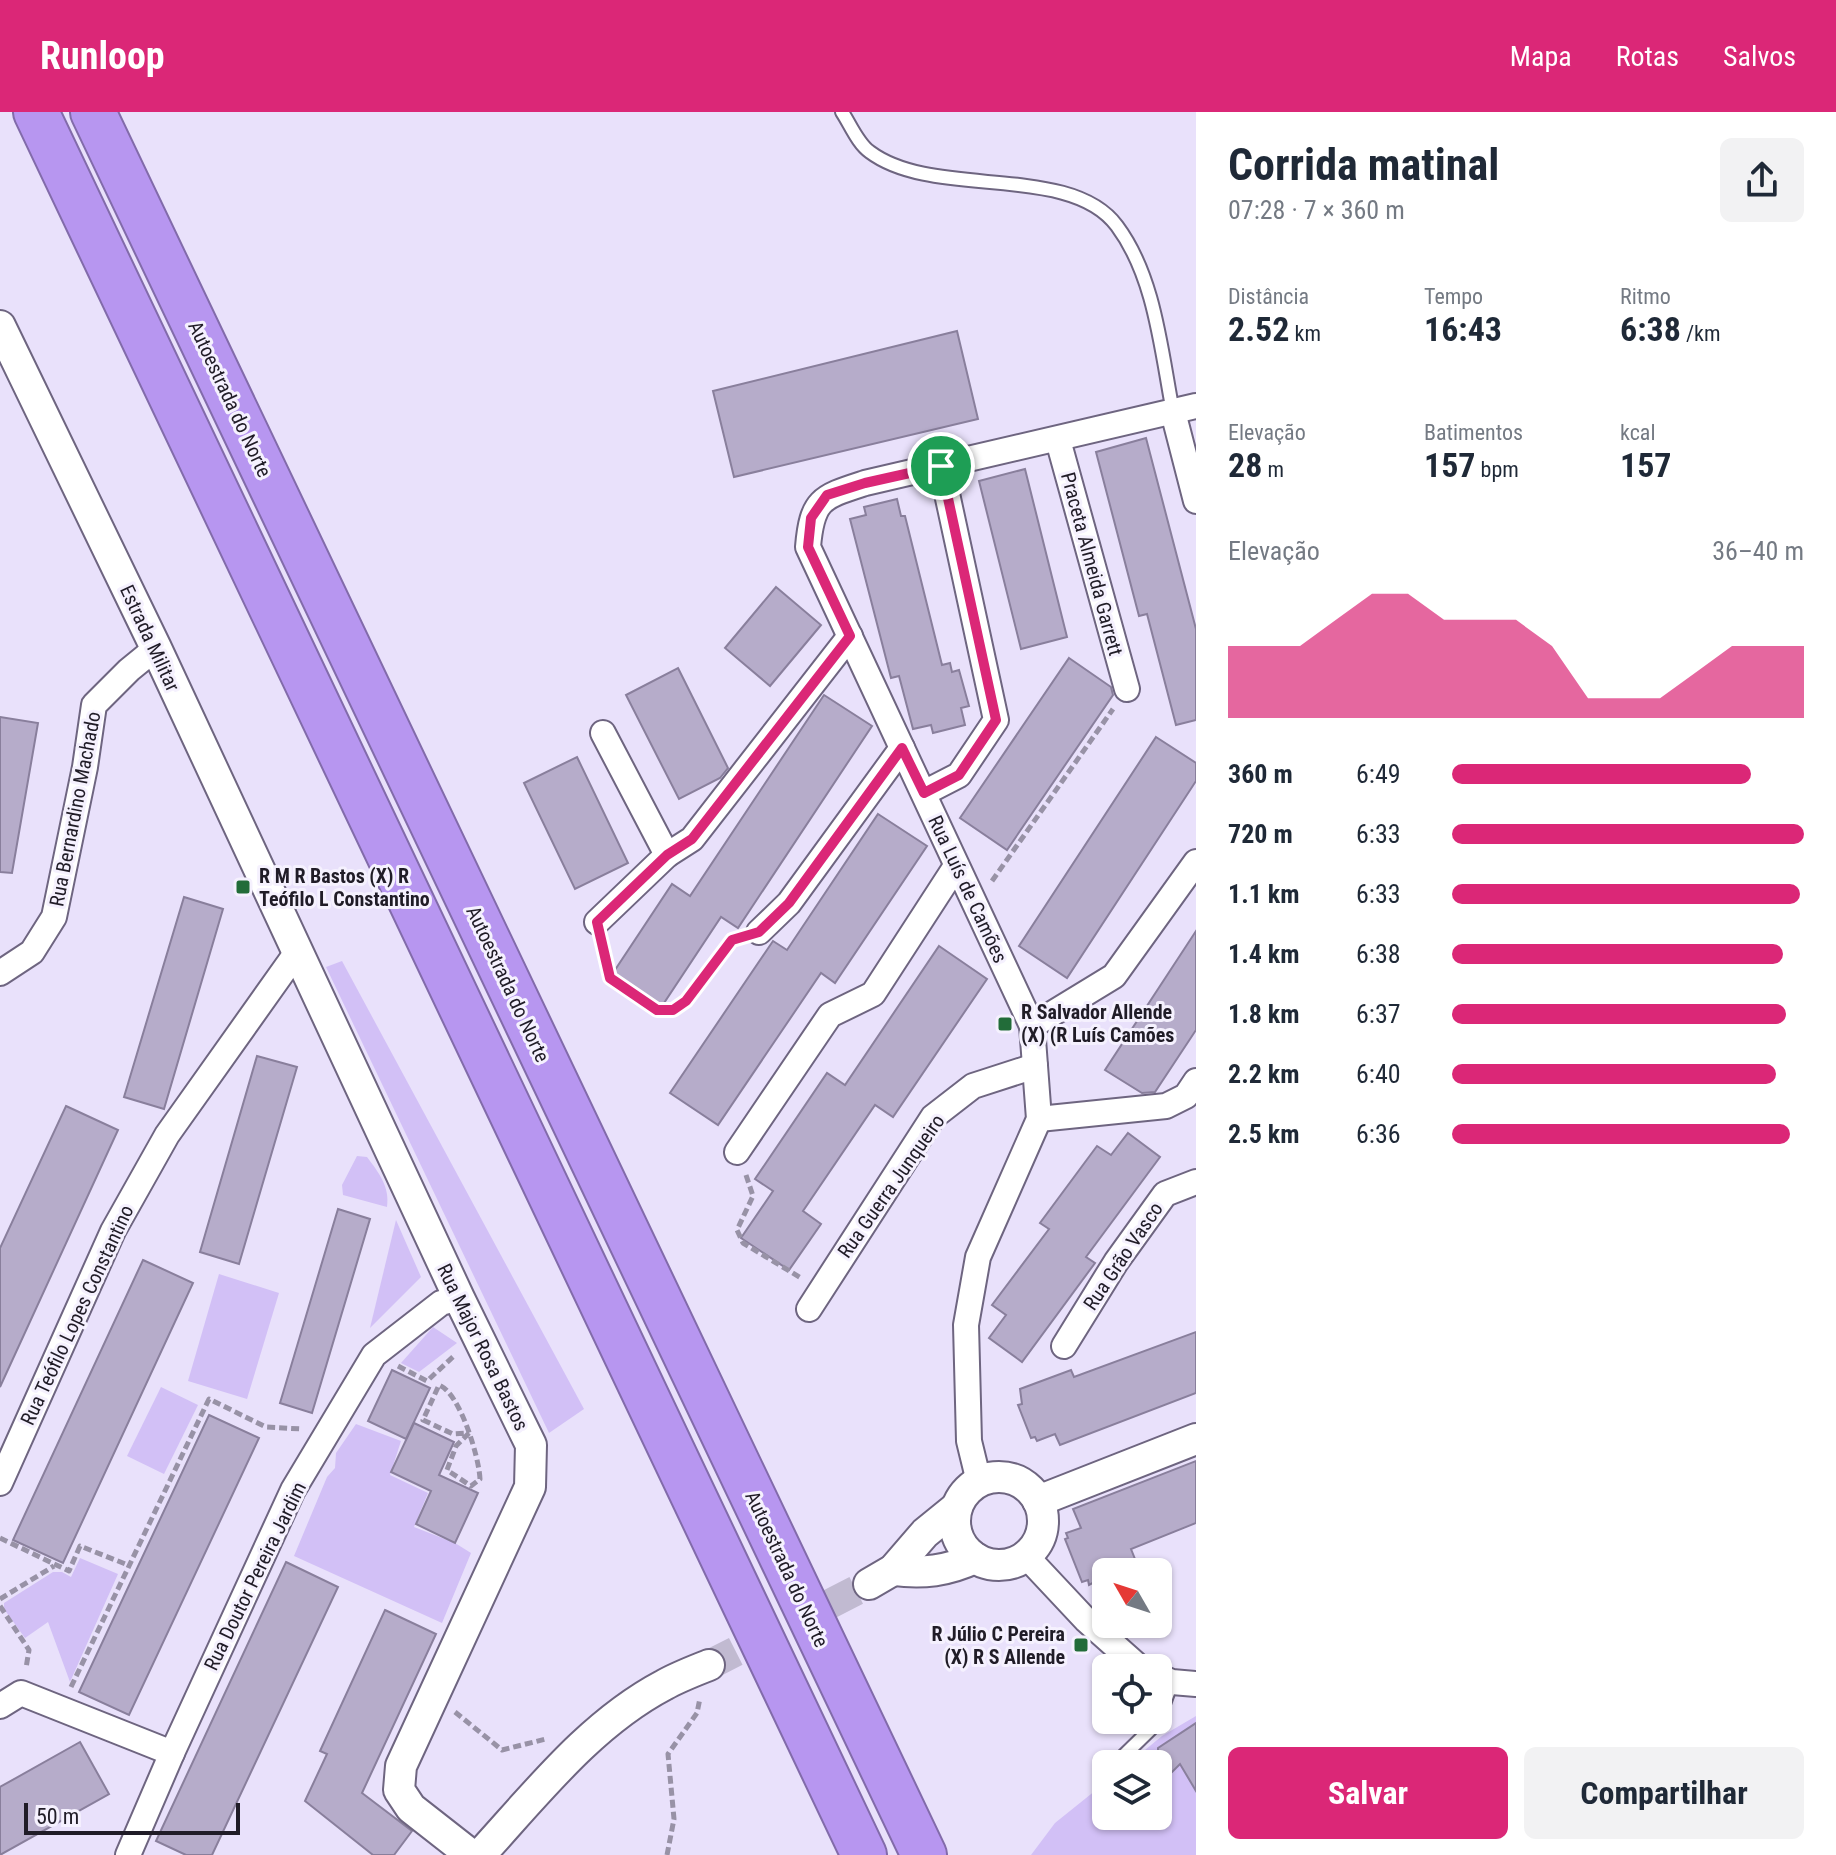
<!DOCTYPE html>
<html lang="pt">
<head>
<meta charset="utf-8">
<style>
  :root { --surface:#fff; --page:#f2f2f3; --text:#1f2937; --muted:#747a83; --accent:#db2777 }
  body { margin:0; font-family:"Roboto Condensed",sans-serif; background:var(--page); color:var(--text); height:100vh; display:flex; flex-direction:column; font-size:30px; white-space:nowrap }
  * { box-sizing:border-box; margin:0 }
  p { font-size:26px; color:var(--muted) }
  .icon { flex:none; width:44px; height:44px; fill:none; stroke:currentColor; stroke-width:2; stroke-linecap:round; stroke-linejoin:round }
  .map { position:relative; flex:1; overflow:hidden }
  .sheet { display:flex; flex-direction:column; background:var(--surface); width:640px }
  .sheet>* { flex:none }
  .needle { width:52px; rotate:309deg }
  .controls { position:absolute; left:1092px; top:1446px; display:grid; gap:16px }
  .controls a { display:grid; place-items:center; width:80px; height:80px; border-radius:12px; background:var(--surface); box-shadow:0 2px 6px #0004; font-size:40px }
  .scale { position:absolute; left:24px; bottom:20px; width:216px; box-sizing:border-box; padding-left:8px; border:4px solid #201c27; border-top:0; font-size:22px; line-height:28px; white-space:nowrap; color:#201c27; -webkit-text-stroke:6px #f5f1fe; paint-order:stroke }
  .pin { position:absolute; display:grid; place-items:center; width:68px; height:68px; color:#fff; margin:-34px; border:4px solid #fff; border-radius:50%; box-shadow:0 2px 8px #0007 }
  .round { display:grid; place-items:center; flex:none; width:84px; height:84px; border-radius:12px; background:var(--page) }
  .headline { display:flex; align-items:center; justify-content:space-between; height:136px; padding:0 32px }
  h1 { font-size:44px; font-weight:700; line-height:60px }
  .figures { display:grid; grid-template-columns:repeat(3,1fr); gap:12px; height:136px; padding:8px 32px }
  .figures div { display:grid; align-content:center }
  .figures b { font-size:34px; font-weight:700 }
  .figures small { font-size:22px; font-weight:400 }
  .figures p { font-size:22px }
  .chart { height:224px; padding:16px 32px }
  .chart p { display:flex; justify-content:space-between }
  .chart svg { width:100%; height:144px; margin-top:8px; fill:var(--accent); opacity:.7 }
  .button { display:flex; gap:16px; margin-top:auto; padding:16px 32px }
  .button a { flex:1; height:92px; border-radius:12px; background:var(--accent); color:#fff; font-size:32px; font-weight:700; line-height:92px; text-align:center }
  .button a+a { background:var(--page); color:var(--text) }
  ul { padding:0 32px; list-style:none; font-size:26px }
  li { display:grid; grid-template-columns:128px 96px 1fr; align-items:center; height:60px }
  li i { height:20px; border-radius:10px; background:var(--accent) }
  header { display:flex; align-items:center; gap:48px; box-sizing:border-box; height:112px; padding:0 40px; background:var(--accent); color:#fff }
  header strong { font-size:38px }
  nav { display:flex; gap:44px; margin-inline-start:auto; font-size:28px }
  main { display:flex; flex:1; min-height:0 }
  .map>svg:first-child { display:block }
  .green { fill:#d2c0f6 }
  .building { fill:#b6acca; stroke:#897f9c; stroke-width:2 }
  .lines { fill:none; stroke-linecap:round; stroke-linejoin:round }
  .tertiary-tunnel { stroke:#c1bad1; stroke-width:30; stroke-dasharray:30 15; stroke-linecap:butt }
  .service-casing { stroke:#6e6580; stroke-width:16 }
  .minor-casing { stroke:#6e6580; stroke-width:28 }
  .tertiary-casing { stroke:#6e6580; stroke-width:34 }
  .motorway-casing { stroke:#826baa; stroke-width:48 }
  .path { stroke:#9892a6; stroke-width:5; stroke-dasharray:8 4; stroke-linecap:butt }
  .service { stroke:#fff; stroke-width:12 }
  .minor { stroke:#fff; stroke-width:24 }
  .tertiary { stroke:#fff; stroke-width:30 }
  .motorway { stroke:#b796f0; stroke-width:44 }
  .route-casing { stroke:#fff; stroke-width:16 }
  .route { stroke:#db2777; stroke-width:10 }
  .poi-dot { fill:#226c39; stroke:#f5f1fe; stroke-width:3 }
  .labels { text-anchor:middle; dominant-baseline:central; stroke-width:6; stroke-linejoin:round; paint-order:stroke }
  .street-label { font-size:20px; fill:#201c27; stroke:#f5f1fe }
  .poi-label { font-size:20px; font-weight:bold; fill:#201c27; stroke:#f5f1fe; text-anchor:start }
</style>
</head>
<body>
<header>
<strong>Runloop</strong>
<nav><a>Mapa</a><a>Rotas</a><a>Salvos</a></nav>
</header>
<main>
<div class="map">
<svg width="1196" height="1743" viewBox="0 0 1196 1743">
  <rect width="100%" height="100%" fill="#e9e1fb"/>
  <g class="green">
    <polygon points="342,849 584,1297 549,1321 326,855"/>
    <path d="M357,1044L367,1045C379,1061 390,1075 387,1095L343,1083L342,1073Z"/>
    <polygon points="396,1108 421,1165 370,1216"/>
    <polygon points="219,1162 279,1181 247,1287 188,1269"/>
    <polygon points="433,1215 457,1231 419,1260 401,1251"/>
    <polygon points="161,1275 198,1293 164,1362 127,1344"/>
    <polygon points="356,1312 401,1329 390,1363 428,1381 414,1415 455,1431 471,1441 442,1511 294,1444 327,1365 335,1356 336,1341"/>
    <polygon points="80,1446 118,1462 70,1570 48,1510 25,1526 4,1497 4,1491 53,1460 62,1460 71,1465"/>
    <polygon points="1196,1604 1196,1743 1031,1743 1055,1711 1106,1670 1106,1704 1158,1704 1158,1652 1128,1652 1162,1624"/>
  </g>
  <g class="building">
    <polygon points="957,219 978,307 734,365 713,279"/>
    <polygon points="1146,326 1196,517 1196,608 1176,613 1147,502 1139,504 1096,340"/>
    <polygon points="1025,357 1067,525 1021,537 979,369"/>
    <polygon points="897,387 901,404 905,404 942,553 950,551 952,560 959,558 969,594 961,596 965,613 933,621 931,613 913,617 899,564 891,566 850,407 866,403 864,395"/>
    <polygon points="776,475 821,513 770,574 725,536"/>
    <polygon points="1069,546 1111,575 1113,583 1007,738 960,706"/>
    <polygon points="678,556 728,656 720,666 679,687 626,583"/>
    <polygon points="824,583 872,614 738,816 721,805 662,894 613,861 672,772 690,784"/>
    <polygon points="0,605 38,611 12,761 0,760"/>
    <polygon points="1156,625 1196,651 1196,669 1067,866 1019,834"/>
    <polygon points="577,645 628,751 575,777 524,671"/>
    <polygon points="878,702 927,734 835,871 821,861 718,1013 670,981 773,829 787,838"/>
    <polygon points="184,785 223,797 164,997 124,985"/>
    <polygon points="1196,819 1196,918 1155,980 1142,981 1105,958"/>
    <polygon points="939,834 987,867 893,1005 875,993 803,1099 821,1112 789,1158 741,1126 773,1079 755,1067 827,961 845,973"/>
    <polygon points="257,944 297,955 239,1152 200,1140"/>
    <polygon points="66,994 118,1018 0,1275 0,1136"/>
    <polygon points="1128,1021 1160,1045 1086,1145 1095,1151 1022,1250 989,1226 1006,1203 992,1193 1049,1117 1040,1111 1097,1034 1111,1043"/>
    <polygon points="338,1097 370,1107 312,1301 280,1291"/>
    <polygon points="143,1148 193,1171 63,1451 13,1428"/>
    <polygon points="1196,1220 1196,1281 1060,1333 1055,1322 1037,1329 1035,1325 1031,1326 1018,1293 1022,1292 1020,1277 1071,1258 1074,1265"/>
    <polygon points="392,1258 430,1276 406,1327 368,1309"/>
    <polygon points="209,1303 259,1326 129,1603 79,1580"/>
    <polygon points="414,1311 454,1330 439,1363 478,1381 455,1431 416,1412 431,1379 391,1360"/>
    <polygon points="1196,1349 1196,1411 1131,1437 1137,1452 1133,1453 1136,1460 1106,1460 1106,1464 1089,1473 1088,1468 1082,1470 1065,1427 1068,1426 1066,1421 1081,1416 1073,1397"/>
    <polygon points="286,1450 338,1475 212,1743 186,1743 156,1729"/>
    <polygon points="385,1498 436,1522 362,1681 412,1719 394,1743 373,1743 305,1689 327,1642 320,1639"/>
    <polygon points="1196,1611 1196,1679 1180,1652 1158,1674 1158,1636"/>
    <polygon points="80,1630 109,1682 0,1743 0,1675"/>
  </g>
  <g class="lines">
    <polyline class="tertiary-tunnel" points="709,1553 869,1472"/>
    <g class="service-casing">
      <g id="service">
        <path d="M842,0C850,12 858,32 870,40C934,88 1070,50 1117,114C1155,165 1161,238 1173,300"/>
        <polyline points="1115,1652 1157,1611 1172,1570"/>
        <polyline points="1101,1665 1106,1661"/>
      </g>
    </g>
    <g class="minor-casing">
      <g id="minor">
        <polyline points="1173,300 1196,389"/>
        <polyline points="1058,328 1127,577"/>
        <polyline points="603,621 667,743"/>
        <polyline points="924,681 959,663 996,608 941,354"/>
        <polyline points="597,810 667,743 692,727 850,524"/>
        <polyline points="759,820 789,791 902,636"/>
        <polyline points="0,861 32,840 54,805 85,655 94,593 129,558 156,536"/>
        <polyline points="1032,914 1114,864 1196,750"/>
        <polyline points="1039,1007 1166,994 1186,984 1196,969"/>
        <polyline points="737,1040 830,903 873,882 956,754"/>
        <polyline points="809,1197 933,1005 973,974 1035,954"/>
        <polyline points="1064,1234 1116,1150 1165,1082 1196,1070"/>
        <path d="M979,1370L969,1329L966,1213L978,1145L1039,1007L1032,914L808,435C812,387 822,385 865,371L1196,294"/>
        <polyline points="0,1371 113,1119 167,1023 297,840"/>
        <polyline points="1026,1444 1086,1508 1140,1556"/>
        <polyline points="1158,1564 1172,1570 1196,1572"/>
        <polyline points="0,1594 21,1581 172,1641"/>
        <polyline points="128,1743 172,1641 293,1378 374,1243 441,1191 459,1186"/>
      </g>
    </g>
    <g class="tertiary-casing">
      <g id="tertiary">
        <polyline points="0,214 156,536 459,1186 531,1333 530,1375 401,1654 399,1678 411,1696 471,1743"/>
        <circle cx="999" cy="1409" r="44"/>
        <polyline points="1038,1389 1196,1327"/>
        <path d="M893,1458C923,1462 947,1459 975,1446"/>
        <polyline points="869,1472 893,1458 925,1421 957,1395"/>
        <path d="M480,1743C536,1682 590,1612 664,1573C678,1565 694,1559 709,1553"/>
      </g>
    </g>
    <g class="motorway-casing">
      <g id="motorway">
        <polyline points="36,0 864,1743"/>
        <polyline points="93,0 924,1743"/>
      </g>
    </g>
    <g class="path">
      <polyline points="992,769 1113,597"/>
      <path d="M602,833L610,866C624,875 641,891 657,897C690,909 712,840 735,827"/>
      <polyline points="746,1063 753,1084 737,1118 743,1131 801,1166"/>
      <polyline points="398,1254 427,1269 455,1243"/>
      <path d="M469,1321L456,1334L447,1358L471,1374L480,1367C479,1345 460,1281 439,1273L423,1308L453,1322L469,1321"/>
      <polyline points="0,1426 69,1459 80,1434 128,1453"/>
      <polyline points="0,1487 54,1454"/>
      <polyline points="0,1494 29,1538 26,1556"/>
      <polyline points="71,1575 209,1287 266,1315 302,1317"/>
      <polyline points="455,1600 502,1638 546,1627"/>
      <polyline points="667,1743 674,1707 668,1642 697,1601 700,1586"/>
    </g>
    <use href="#service" class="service"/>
    <use href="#minor" class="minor"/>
    <use href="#tertiary" class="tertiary"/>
    <use href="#motorway" class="motorway"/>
  </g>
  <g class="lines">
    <g class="route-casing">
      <polygon id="route" points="941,354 996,608 959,663 924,681 902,636 789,791 759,820 732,828 686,889 673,898 657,898 610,866 597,810 667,743 692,727 850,524 808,435 811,406 827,383 865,371"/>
    </g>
    <use href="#route" class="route"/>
  </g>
  <g class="poi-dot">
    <rect x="235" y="767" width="16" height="16" rx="4"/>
    <rect x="997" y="904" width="16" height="16" rx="4"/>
    <rect x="1073" y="1525" width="16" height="16" rx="4"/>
  </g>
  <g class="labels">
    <g class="street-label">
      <text transform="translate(230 287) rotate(65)">Autoestrada do Norte</text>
      <text transform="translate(1092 452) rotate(75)">Praceta Almeida Garrett</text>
      <text transform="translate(150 526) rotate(65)">Estrada Militar</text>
      <text transform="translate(75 697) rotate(-79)">Rua Bernardino Machado</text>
      <text transform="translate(968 777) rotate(65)">Rua Luís de Camões</text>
      <text transform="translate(508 872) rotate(65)">Autoestrada do Norte</text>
      <text transform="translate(891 1074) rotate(-55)">Rua Guerra Junqueiro</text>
      <text transform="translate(1123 1144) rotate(-56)">Rua Grão Vasco</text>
      <text transform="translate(77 1203) rotate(-65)">Rua Teófilo Lopes Constantino</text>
      <text transform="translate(483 1235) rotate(64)">Rua Major Rosa Bastos</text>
      <text transform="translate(787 1457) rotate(65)">Autoestrada do Norte</text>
      <text transform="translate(255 1464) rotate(-64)">Rua Doutor Pereira Jardim</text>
    </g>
    <g class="poi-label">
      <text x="259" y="764">R M R Bastos (X) R<tspan x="259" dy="23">Teófilo L Constantino</tspan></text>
      <text x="1021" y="900">R Salvador Allende<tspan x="1021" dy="23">(X) (R Luís Camões</tspan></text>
      <text x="1065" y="1522" text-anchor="end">R Júlio C Pereira<tspan x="1065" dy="23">(X) R S Allende</tspan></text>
    </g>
  </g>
</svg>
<div class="controls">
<a><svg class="needle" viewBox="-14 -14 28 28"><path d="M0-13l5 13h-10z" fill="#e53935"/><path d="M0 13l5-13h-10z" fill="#747a83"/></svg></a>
<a><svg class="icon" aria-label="locate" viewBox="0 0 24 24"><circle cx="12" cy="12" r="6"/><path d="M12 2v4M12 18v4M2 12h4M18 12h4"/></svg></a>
<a><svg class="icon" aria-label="layers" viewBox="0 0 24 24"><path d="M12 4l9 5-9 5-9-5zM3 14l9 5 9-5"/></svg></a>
</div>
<div class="scale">50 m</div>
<div class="pin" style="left:941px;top:354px;background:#1e9e55"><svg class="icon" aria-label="arrive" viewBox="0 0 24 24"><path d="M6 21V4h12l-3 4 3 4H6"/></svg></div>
</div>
<section class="sheet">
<div class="headline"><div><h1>Corrida matinal</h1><p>07:28 · 7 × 360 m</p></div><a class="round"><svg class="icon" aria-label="share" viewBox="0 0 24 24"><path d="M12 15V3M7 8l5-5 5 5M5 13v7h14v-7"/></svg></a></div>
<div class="figures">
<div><p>Distância</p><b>2.52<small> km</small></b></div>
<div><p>Tempo</p><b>16:43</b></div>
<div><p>Ritmo</p><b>6:38<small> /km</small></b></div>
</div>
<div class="figures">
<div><p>Elevação</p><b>28<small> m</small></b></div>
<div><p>Batimentos</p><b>157<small> bpm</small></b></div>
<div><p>kcal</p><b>157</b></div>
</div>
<div class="chart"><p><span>Elevação</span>36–40 m</p>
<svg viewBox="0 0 160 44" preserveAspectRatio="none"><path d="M0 44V22L10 22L20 22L30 14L40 6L50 6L60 14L70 14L80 14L90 22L100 38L110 38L120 38L130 30L140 22L150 22L160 22V44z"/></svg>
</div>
<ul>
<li><b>360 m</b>6:49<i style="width:85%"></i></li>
<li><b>720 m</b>6:33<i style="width:100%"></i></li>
<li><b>1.1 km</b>6:33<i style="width:99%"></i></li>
<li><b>1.4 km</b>6:38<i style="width:94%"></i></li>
<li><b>1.8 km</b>6:37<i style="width:95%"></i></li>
<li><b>2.2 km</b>6:40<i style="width:92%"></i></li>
<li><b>2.5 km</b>6:36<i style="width:96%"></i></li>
</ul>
<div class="button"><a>Salvar</a><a>Compartilhar</a></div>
</section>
</main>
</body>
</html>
